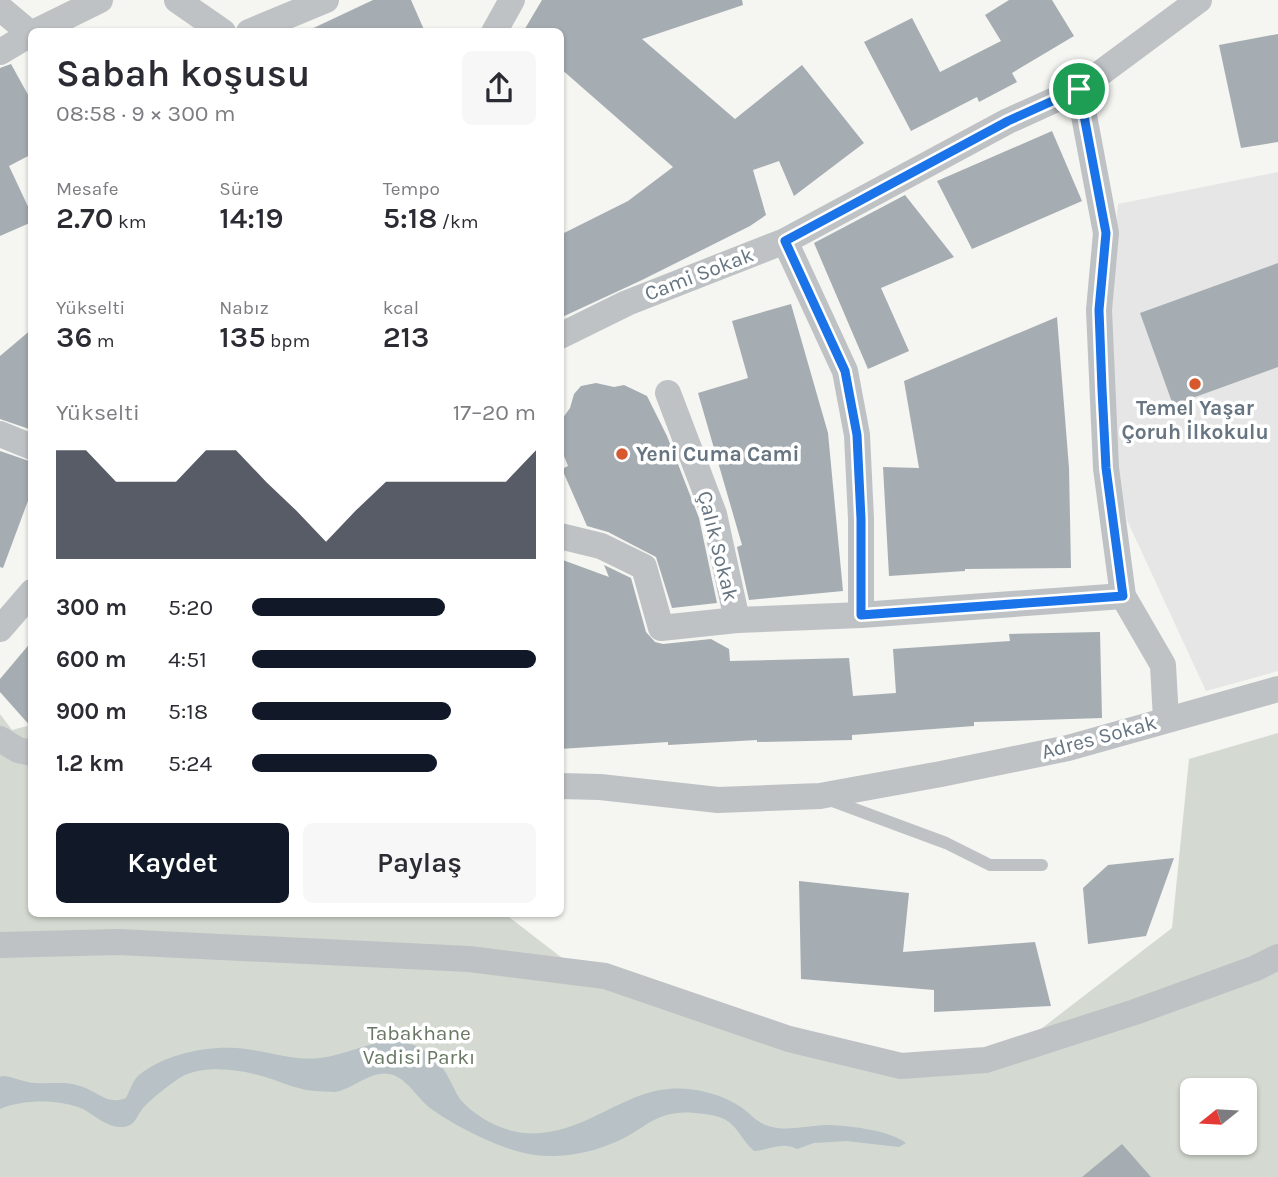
<!DOCTYPE html>
<html lang="tr">
<head>
<meta charset="utf-8">
<style>
  :root { --surface:#fff; --page:#f7f7f7; --text:#2b2b33; --muted:#7c7c81; --accent:#111827 }
  body { margin:0; font-family:Karla,sans-serif; background:var(--page); color:var(--text); height:100vh; display:flex; flex-direction:column; font-size:26px; white-space:nowrap }
  * { box-sizing:border-box; margin:0 }
  p { font-size:23px; color:var(--muted) }
  .icon { flex:none; width:38px; height:38px; fill:none; stroke:currentColor; stroke-width:2; stroke-linecap:round; stroke-linejoin:round }
  .map { position:relative; flex:1; overflow:hidden }
  .sheet { position:absolute; left:28px; top:28px; width:536px; height:889px; display:flex; flex-direction:column; background:var(--surface); border-radius:10px; box-shadow:0 2px 5px #0004 }
  .sheet>* { flex:none }
  .needle { width:46px; rotate:252deg }
  .buttons { position:absolute; left:1180px; top:1078px; display:grid; gap:14px }
  .buttons a { display:grid; place-items:center; width:77px; height:77px; border-radius:10px; background:var(--surface); box-shadow:0 2px 5px #0004; font-size:35px }
  .pin { position:absolute; display:grid; place-items:center; width:60px; height:60px; color:#fff; margin:-30px; border:4px solid #fff; border-radius:50%; box-shadow:0 2px 7px #0007 }
  .round { display:grid; place-items:center; flex:none; width:74px; height:74px; border-radius:10px; background:var(--page) }
  .summary { display:flex; align-items:center; justify-content:space-between; height:119px; padding:0 28px }
  h1 { font-size:38px; font-weight:600; line-height:52px }
  .figures { display:grid; grid-template-columns:repeat(3,1fr); gap:10px; height:119px; padding:7px 28px }
  .figures div { display:grid; align-content:center }
  .figures b { font-size:30px; font-weight:600 }
  .figures small { font-size:19px; font-weight:400 }
  .figures p { font-size:19px }
  .chart { height:196px; padding:14px 28px }
  .chart p { display:flex; justify-content:space-between }
  .chart svg { width:100%; height:126px; margin-top:7px; fill:var(--accent); opacity:.7 }
  .button { display:flex; gap:14px; margin-top:auto; padding:14px 28px }
  .button a { flex:1; height:80px; border-radius:10px; background:var(--accent); color:#fff; font-size:28px; font-weight:600; line-height:80px; text-align:center }
  .button a+a { background:var(--page); color:var(--text) }
  ul { padding:0 28px; list-style:none; font-size:23px }
  li { display:grid; grid-template-columns:112px 84px 1fr; align-items:center; height:52px }
  li i { height:18px; border-radius:9px; background:var(--accent) }
  .map>svg:first-child { display:block }
  .built { fill:#e5e6e5 }
  .green { fill:#d4dad1; fill-rule:evenodd }
  .water { fill:#b7c1c6 }
  .building { fill:#a5adb2 }
  .lines { fill:none; stroke-linecap:round; stroke-linejoin:round }
  .lane { stroke:#bec2c5; stroke-width:12 }
  .street { stroke:#bec2c5; stroke-width:26 }
  .route-casing { stroke:#fff; stroke-width:14 }
  .route { stroke:#1a73e8; stroke-width:9 }
  .poi-dot { fill:#d7572f; stroke:#fff; stroke-width:2.5 }
  .labels { text-anchor:middle; dominant-baseline:central; stroke-width:7; stroke-linejoin:round; paint-order:stroke }
  .street-label { font-size:21px; fill:#667581; stroke:#fff }
  .poi-label { font-size:21px; font-weight:bold; fill:#667581; stroke:#fff }
  .park-label { font-size:21px; fill:#687864; stroke:#fff }
</style>
</head>
<body>
<div class="map">
<svg width="1278" height="1177" viewBox="0 0 1278 1177">
  <rect width="100%" height="100%" fill="#f5f5f1"/>
  <polygon class="built" points="1278,172 1278,671 1206,691 1127,520 1117,474 1108,312 1118,204"/>
  <path class="green" d="M0,714L12,730L31,725L32,914H505L601,988L784,1048L989,1069L1172,928L1189,759L1278,733V1177H0ZM1192,1090H1244V1143H1192Z"/>
  <path class="water" d="M392,1040C417,1043 435,1053 447,1075C452,1083 455,1092 460,1099C475,1117 502,1131 524,1133C576,1138 615,1098 660,1090C686,1085 719,1092 741,1107C756,1118 756,1124 777,1128C793,1130 808,1126 824,1125C845,1125 890,1130 906,1143L899,1147L846,1141L814,1143L797,1149C782,1141 770,1150 754,1151C743,1142 738,1127 726,1120C717,1115 705,1114 695,1113C652,1109 644,1133 608,1145C585,1154 561,1158 535,1155C506,1152 454,1126 430,1108C417,1098 407,1078 390,1074C371,1070 353,1089 335,1092C329,1092 321,1091 314,1091C294,1089 278,1080 258,1075C235,1069 207,1066 185,1075C176,1079 150,1100 143,1108C136,1117 135,1127 121,1127C108,1128 94,1115 83,1109C61,1099 22,1099 0,1109V1077L3,1076C15,1077 25,1083 36,1083C51,1084 66,1081 80,1086C98,1091 107,1106 126,1098C130,1091 132,1081 139,1075C166,1053 212,1044 246,1049C270,1052 295,1061 320,1058C345,1055 367,1043 392,1040Z"/>
  <g class="building">
    <polygon points="373,0 411,0 425,32 305,32"/>
    <polygon points="542,0 742,0 743,5 642,39 735,119 802,65 864,143 794,196 779,161 753,170 766,215 750,226 642,280 560,318 560,235 628,201 673,167 560,68 560,32 523,32"/>
    <polygon points="1009,0 1052,0 1074,36 1012,73 1017,82 979,102 977,97 911,131 864,42 912,18 940,72 1001,41 985,15"/>
    <polygon points="1278,34 1278,142 1241,148 1219,45"/>
    <polygon points="11,64 32,102 32,154 9,166 32,215 32,222 0,236 0,68"/>
    <polygon points="1052,131 1082,201 972,249 937,181"/>
    <polygon points="905,195 954,257 881,288 909,351 868,369 814,243"/>
    <polygon points="1278,263 1278,367 1173,405 1140,313"/>
    <polygon points="791,304 828,433 843,591 749,600 737,547 742,545 698,393 748,378 732,321"/>
    <polygon points="1057,317 1069,468 1071,568 965,569 965,571 889,576 883,467 919,468 904,381"/>
    <polygon points="32,329 32,430 0,419 0,356"/>
    <polygon points="596,383 614,387 624,385 647,396 667,436 699,518 717,603 672,608 656,557 608,532 587,526 562,469 568,466 560,446 560,422 570,408 574,394 581,386"/>
    <polygon points="0,451 32,462 32,490 3,568 0,567"/>
    <polygon points="560,559 609,577 604,565 631,578 646,632 655,642 663,644 711,639 729,649 730,661 849,658 853,696 896,693 893,649 1010,641 1009,634 1100,632 1102,718 974,722 974,726 852,735 852,740 757,742 757,740 668,745 668,742 560,749"/>
    <polygon points="32,641 32,728 0,692 0,679"/>
    <polygon points="1174,858 1146,936 1088,944 1083,888 1108,865"/>
    <polygon points="799,881 909,893 903,952 1035,942 1051,1006 934,1012 934,990 801,979"/>
    <polygon points="1122,1144 1151,1177 1082,1177"/>
  </g>
  <g class="lines">
    <polyline class="lane" points="830,800 946,843 990,865 1042,865"/>
    <g class="street">
      <polyline points="177,0 223,32"/>
      <polyline points="0,8 32,35"/>
      <polyline points="35,32 100,0"/>
      <polyline points="249,32 326,0"/>
      <polyline points="494,32 512,0"/>
      <polyline points="0,52 32,33"/>
      <polyline points="1079,89 1106,233 1099,310 1106,468 1123,596 1163,665 1166,719"/>
      <polyline points="785,241 845,371 857,435 861,519 861,615"/>
      <polyline points="560,336 627,303 785,241 1008,121 1079,89 1199,0"/>
      <polyline points="668,393 714,514 737,620"/>
      <polyline points="0,434 32,447"/>
      <polyline points="560,536 601,546 644,567 661,628 737,620 861,615 1123,596"/>
      <polyline points="0,629 32,592"/>
      <polyline points="0,739 18,750 32,753"/>
      <polyline points="560,786 600,787 718,800 820,796 941,774 1068,748 1278,689"/>
      <polyline points="0,945 118,942 469,959 605,976 789,1039 901,1066 986,1060 1135,1012 1256,968 1278,957"/>
    </g>
  </g>
  <g class="lines">
    <g class="route-casing">
      <polygon id="route" points="1079,89 1106,233 1099,310 1102,389 1106,468 1123,596 861,615 861,519 857,435 845,371 785,241 1008,121"/>
    </g>
    <use href="#route" class="route"/>
  </g>
  <g class="poi-dot">
    <circle cx="1195" cy="384" r="7"/>
    <circle cx="622" cy="454" r="7"/>
  </g>
  <g class="labels">
    <g class="street-label">
      <text transform="translate(699 274) rotate(-21)">Cami Sokak</text>
      <text transform="translate(718 546) rotate(76)">Çalık Sokak</text>
      <text transform="translate(1099 737) rotate(-15)">Adres Sokak</text>
    </g>
    <g class="poi-label">
      <text x="1195" y="408">Temel Yaşar<tspan x="1195" dy="24">Çoruh İlkokulu</tspan></text>
      <text x="636" y="454" text-anchor="start">Yeni Cuma Cami</text>
    </g>
    <g class="park-label">
      <text x="419" y="1033">Tabakhane<tspan x="419" dy="24">Vadisi Parkı</tspan></text>
    </g>
  </g>
</svg>
<div class="buttons">
<a><svg class="needle" viewBox="-14 -14 28 28"><path d="M0-13l5 13h-10z" fill="#e53935"/><path d="M0 13l5-13h-10z" fill="#7c7c81"/></svg></a>
</div>
<div class="pin" style="left:1079px;top:89px;background:#1e9e55"><svg class="icon" aria-label="arrive" viewBox="0 0 24 24"><path d="M6 21V4h12l-3 4 3 4H6"/></svg></div>
<section class="sheet">
<div class="summary"><div><h1>Sabah koşusu</h1><p>08:58 · 9 × 300 m</p></div><a class="round"><svg class="icon" aria-label="share" viewBox="0 0 24 24"><path d="M12 15V3M7 8l5-5 5 5M5 13v7h14v-7"/></svg></a></div>
<div class="figures">
<div><p>Mesafe</p><b>2.70<small> km</small></b></div>
<div><p>Süre</p><b>14:19</b></div>
<div><p>Tempo</p><b>5:18<small> /km</small></b></div>
</div>
<div class="figures">
<div><p>Yükselti</p><b>36<small> m</small></b></div>
<div><p>Nabız</p><b>135<small> bpm</small></b></div>
<div><p>kcal</p><b>213</b></div>
</div>
<div class="chart"><p><span>Yükselti</span>17–20 m</p>
<svg viewBox="0 0 160 44" preserveAspectRatio="none"><path d="M0 44V6L10 6L20 17L30 17L40 17L50 6L60 6L70 17L80 27L90 38L100 27L110 17L120 17L130 17L140 17L150 17L160 6V44z"/></svg>
</div>
<ul>
<li><b>300 m</b>5:20<i style="width:68%"></i></li>
<li><b>600 m</b>4:51<i style="width:100%"></i></li>
<li><b>900 m</b>5:18<i style="width:70%"></i></li>
<li><b>1.2 km</b>5:24<i style="width:65%"></i></li>
</ul>
<div class="button"><a>Kaydet</a><a>Paylaş</a></div>
</section>
</div>
</body>
</html>
